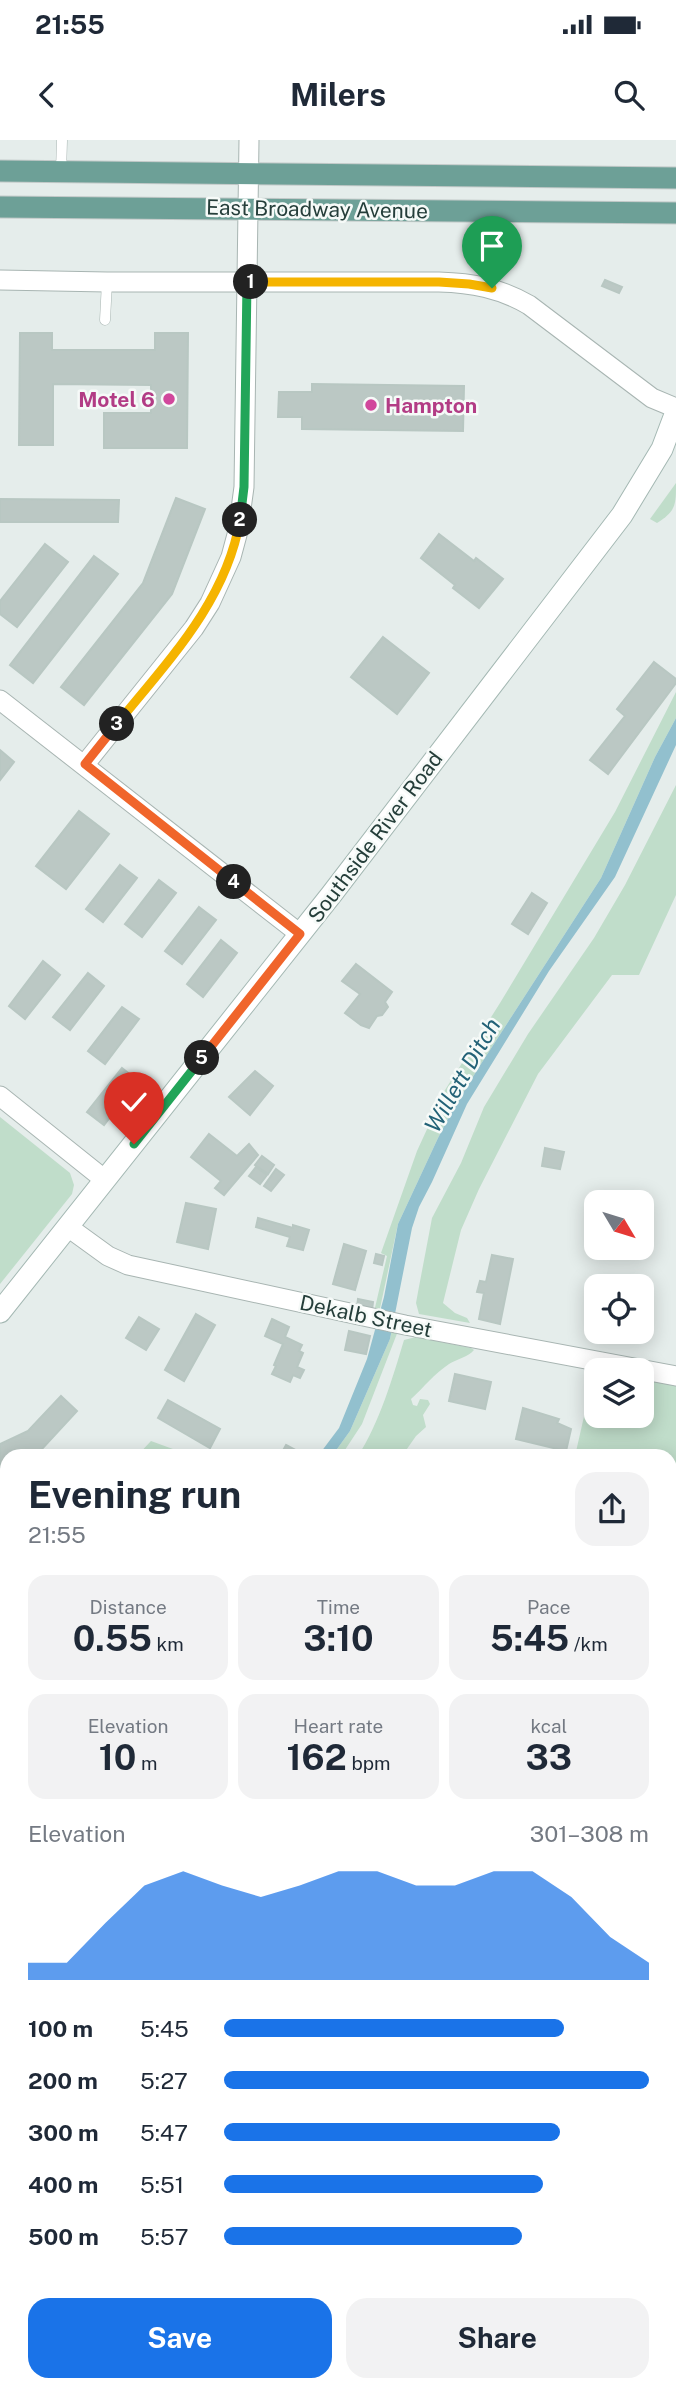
<!DOCTYPE html>
<html lang="en">
<head>
<meta charset="utf-8">
<style>
  :root { --surface:#fff; --page:#f2f2f3; --text:#1f2937; --muted:#747a83; --accent:#1a73e8 }
  body { margin:0; font-family:"Public Sans",sans-serif; background:var(--page); color:var(--text); height:100vh; display:flex; flex-direction:column; font-size:26px; white-space:nowrap }
  * { box-sizing:border-box; margin:0 }
  p { font-size:23px; color:var(--muted) }
  .icon { flex:none; width:38px; height:38px; fill:none; stroke:currentColor; stroke-width:2; stroke-linecap:round; stroke-linejoin:round }
  .map { position:relative; flex:1; overflow:hidden }
  .details { position:absolute; left:0px; top:1309px; width:677px; height:943px; display:flex; flex-direction:column; background:var(--surface); border-radius:21px 21px 0 0; box-shadow:0 4px 18px #0003 }
  .details>* { flex:none }
  .needle { width:46px; rotate:128deg }
  .controls { position:absolute; left:584px; top:1050px; display:grid; gap:14px }
  .controls a { display:grid; place-items:center; width:70px; height:70px; border-radius:14px; background:var(--surface); box-shadow:0 4px 18px #0003; font-size:35px }
  .pin { position:absolute; display:grid; place-items:center; width:60px; height:60px; color:#fff; margin:-72px -30px; border-radius:50% 50% 50% 0; rotate:-45deg; box-shadow:0 0 7px #0007 }
  .pin .icon { rotate:45deg }
  .km { position:absolute; width:35px; height:35px; margin:-18px; border-radius:50%; background:#222; color:#fff; font-size:19px; line-height:35px; text-align:center }
  .round { display:grid; place-items:center; flex:none; width:74px; height:74px; border-radius:21px; background:var(--page) }
  .summary { display:flex; align-items:center; justify-content:space-between; height:119px; padding:0 28px }
  h1 { font-size:38px; font-weight:700; line-height:52px }
  .stats { display:grid; grid-template-columns:repeat(3,1fr); gap:10px; height:119px; padding:7px 28px }
  .stats div { display:grid; align-content:center; border-radius:18px; background:var(--page); text-align:center }
  .stats b { font-size:35px; font-weight:700 }
  .stats small { font-size:19px; font-weight:400 }
  .stats p { font-size:19px }
  .chart { height:196px; padding:14px 28px }
  .chart p { display:flex; justify-content:space-between }
  .chart svg { width:100%; height:126px; margin-top:7px; fill:var(--accent); opacity:.7 }
  .cta { display:flex; gap:14px; margin-top:auto; padding:14px 28px }
  .cta a { flex:1; height:80px; border-radius:21px; background:var(--accent); color:#fff; font-size:28px; font-weight:700; line-height:80px; text-align:center }
  .cta a+a { background:var(--page); color:var(--text) }
  ul { padding:0 28px; list-style:none; font-size:23px }
  li { display:grid; grid-template-columns:112px 84px 1fr; align-items:center; height:52px }
  li i { height:18px; border-radius:9px; background:var(--accent) }
  .status { display:flex; justify-content:space-between; align-items:center; height:49px; padding:0 35px; background:var(--surface); direction:ltr }
  .status svg { height:19px; fill:currentColor }
  header { display:flex; justify-content:space-between; align-items:center; height:91px; padding:0 28px; background:var(--surface); font-size:32px; font-weight:700 }
  .map>svg:first-child { display:block }
  .green { fill:#c0ddca }
  .water { fill:#92c0ce }
  .building { fill:#bbc8c4; stroke:#b8c7c2; stroke-width:2 }
  .lines { fill:none; stroke-linecap:round; stroke-linejoin:round }
  .lane-casing { stroke:#a8b5b2; stroke-width:11 }
  .street-casing { stroke:#a8b5b2; stroke-width:21 }
  .secondary-casing { stroke:#a4b8b3; stroke-width:23 }
  .primary-casing { stroke:#c2c9c8; stroke-width:23 }
  .lane { stroke:#fff; stroke-width:10 }
  .street { stroke:#fff; stroke-width:19 }
  .secondary { stroke:#fff; stroke-width:21 }
  .primary { stroke:#6da097; stroke-width:21 }
  .split-1-casing { stroke:#fff; stroke-width:14 }
  .split-2-casing { stroke:#fff; stroke-width:14 }
  .split-3-casing { stroke:#fff; stroke-width:14 }
  .split-4-casing { stroke:#fff; stroke-width:14 }
  .split-5-casing { stroke:#fff; stroke-width:14 }
  .split-6-casing { stroke:#fff; stroke-width:14 }
  .split-1 { stroke:#f5b400; stroke-width:9 }
  .split-2 { stroke:#22a559; stroke-width:9 }
  .split-3 { stroke:#f5b400; stroke-width:9 }
  .split-4 { stroke:#f0652b; stroke-width:9 }
  .split-5 { stroke:#f0652b; stroke-width:9 }
  .split-6 { stroke:#22a559; stroke-width:9 }
  .hotel-dot { fill:#d1479c; stroke:#f6faf8; stroke-width:2.5 }
  .labels { text-anchor:middle; dominant-baseline:central; stroke-width:5; stroke-linejoin:round; paint-order:stroke }
  .street-label { font-size:21px; fill:#253e3a; stroke:#f6faf8 }
  .hotel-label { font-size:21px; font-weight:bold; fill:#b23c85; stroke:#f6faf8; text-anchor:end }
  .water-label { font-size:23px; font-style:italic; fill:#236277; stroke:#f6faf8 }
</style>
</head>
<body>
<div class="status"><b>21:55</b><svg viewBox="0 0 49 12"><path d="M0 12V9h3v3zM5 12V6h3v6zM10 12V3h3v9zM15 12V0h3v12zM26 1h20v11H26zM47 4h2v5h-2z"/></svg></div>
<header><svg class="icon" aria-label="back" viewBox="0 0 24 24"><path d="M15 5l-7 7 7 7"/></svg>Milers<svg class="icon" aria-label="search" viewBox="0 0 24 24"><circle cx="10" cy="10" r="6"/><path d="M15 15l6 6"/></svg></header>
<div class="map">
<svg width="676" height="2252" viewBox="0 0 676 2252">
  <rect width="100%" height="100%" fill="#e5edeb"/>
  <g class="green">
    <path d="M676,343C676,365 676,371 657,383L650,379Z"/>
    <polygon points="676,552 676,578 655,617 601,738 479,927 453,969 438,998 398,1084 379,1173 374,1172 387,1116 381,1113 417,1011 445,950 500,863 615,672"/>
    <polygon points="676,645 676,755 639,835 612,835 538,934 479,1049 461,1090 443,1163 455,1173 467,1178 470,1183 419,1174 416,1163 418,1152 432,1078 461,1023 484,967 528,894 594,798 625,745"/>
    <polygon points="0,977 70,1033 74,1045 72,1054 0,1144"/>
    <polygon points="392,1189 398,1191 362,1284 341,1316 332,1316 350,1291 390,1199"/>
    <path d="M416,1197L471,1208L474,1210C468,1217 457,1219 449,1224C434,1234 424,1247 411,1259L413,1265L417,1266L420,1259L428,1260L430,1264L423,1275L426,1287L416,1296L402,1316H358C379,1284 393,1237 404,1200Z"/>
    <polygon points="595,1228 597,1276 642,1276 642,1238 676,1245 676,1396 670,1395 670,1316 575,1316"/>
    <polygon points="151,1301 192,1316 137,1316"/>
    <polygon points="0,1385 7,1391 7,1561 0,1568"/>
    <polygon points="670,2164 676,2167 676,2252 642,2252 644,2245 670,2245"/>
    <polygon points="0,2219 7,2224 7,2245 33,2245 42,2252 0,2252"/>
  </g>
  <polygon class="water" points="676,578 676,605 615,737 549,831 467,964 432,1042 419,1067 412,1088 390,1199 350,1291 332,1316 318,1316 339,1288 367,1219 384,1157 398,1084 438,998 453,969 479,927 601,738 655,617"/>
  <g class="building">
    <polygon points="605,140 622,147 619,153 602,146"/>
    <polygon points="20,193 52,193 52,210 155,210 155,193 188,193 187,308 104,308 104,273 151,273 151,245 53,244 53,305 19,305"/>
    <polygon points="312,244 464,246 463,291 302,289 302,277 278,277 279,252 312,252"/>
    <polygon points="176,358 205,369 172,454 84,565 61,547 143,443"/>
    <polygon points="0,359 119,360 118,382 0,382"/>
    <polygon points="439,394 474,421 476,418 503,439 479,468 453,448 455,445 421,418"/>
    <polygon points="45,404 68,422 17,487 0,474 0,461"/>
    <polygon points="94,416 118,434 33,543 10,525"/>
    <polygon points="383,497 429,533 397,574 351,537"/>
    <polygon points="654,522 676,539 676,543 608,634 590,620 625,576 617,569"/>
    <polygon points="0,610 14,622 0,640"/>
    <polygon points="79,671 109,694 66,749 36,726"/>
    <polygon points="120,725 137,738 103,782 86,769"/>
    <polygon points="159,740 176,753 142,797 125,784"/>
    <polygon points="532,753 547,763 528,794 512,784"/>
    <polygon points="199,767 216,780 182,824 165,811"/>
    <polygon points="221,800 237,813 203,857 187,844"/>
    <polygon points="43,821 60,835 25,879 9,866"/>
    <polygon points="356,824 392,852 385,862 388,867 382,875 377,876 369,888 361,885 345,873 360,854 342,841"/>
    <polygon points="88,833 104,846 70,890 53,877"/>
    <polygon points="122,867 139,879 105,924 88,911"/>
    <polygon points="122,928 138,941 104,985 87,972"/>
    <polygon points="255,931 273,946 250,975 229,957"/>
    <polygon points="209,994 237,1016 249,1004 258,1015 224,1055 215,1048 221,1041 191,1017"/>
    <polygon points="545,1008 564,1012 560,1029 542,1026"/>
    <polygon points="262,1016 274,1025 268,1034 255,1025"/>
    <polygon points="256,1027 267,1035 260,1044 249,1036"/>
    <polygon points="276,1029 284,1035 271,1051 264,1046"/>
    <polygon points="186,1063 216,1069 208,1109 177,1102"/>
    <polygon points="258,1078 293,1088 293,1085 309,1090 303,1110 287,1106 290,1097 256,1087"/>
    <polygon points="344,1104 366,1111 355,1150 333,1144"/>
    <polygon points="376,1114 384,1116 382,1125 374,1123"/>
    <polygon points="492,1115 513,1119 500,1184 479,1179 484,1153 477,1152 480,1141 486,1142"/>
    <polygon points="358,1159 373,1162 372,1170 357,1167"/>
    <polygon points="196,1174 215,1185 184,1241 165,1230"/>
    <polygon points="139,1177 159,1189 146,1210 126,1198"/>
    <polygon points="272,1179 289,1187 285,1197 302,1205 299,1211 303,1213 297,1227 304,1230 300,1238 293,1235 290,1242 272,1234 276,1226 274,1225 283,1204 265,1196"/>
    <polygon points="349,1191 370,1196 366,1214 345,1210"/>
    <polygon points="455,1234 491,1242 485,1269 449,1261"/>
    <polygon points="61,1256 77,1271 42,1309 26,1316 7,1316 7,1324 0,1327 0,1304 28,1291"/>
    <polygon points="168,1260 220,1289 210,1308 158,1278"/>
    <polygon points="523,1268 559,1279 557,1283 571,1289 566,1311 516,1299"/>
    <polygon points="286,1305 305,1315 305,1316 280,1316"/>
    <polygon points="4,1500 7,1502 7,1533 3,1538 0,1536 0,1506"/>
    <polygon points="670,1628 676,1630 676,1682 670,1681"/>
    <polygon points="676,1783 676,1838 670,1836 670,1793 672,1786"/>
  </g>
  <g class="lines">
    <g class="lane-casing">
      <g id="lane">
        <polyline points="61,32 62,0"/>
        <polyline points="105,180 107,142"/>
      </g>
    </g>
    <g class="street-casing">
      <g id="street">
        <path d="M0,140L107,142H439C472,143 500,148 529,165L652,258L676,268"/>
        <polyline points="0,560 300,794"/>
        <polyline points="85,624 194,488 210,463 231,417 238,391 244,347 249,0"/>
        <polyline points="0,956 105,1040"/>
        <polyline points="68,1087 108,1116 128,1125 405,1185 676,1236"/>
        <polyline points="670,1505 676,1482"/>
        <polyline points="0,2209 7,2215"/>
        <polyline points="45,2245 53,2252"/>
      </g>
    </g>
    <g class="secondary-casing">
      <polyline id="secondary" points="0,1172 331,755 622,375 662,309 676,272"/>
    </g>
    <g class="primary-casing">
      <g id="primary">
        <polyline points="0,31 676,38"/>
        <polyline points="0,67 676,73"/>
      </g>
    </g>
    <use href="#lane" class="lane"/>
    <use href="#street" class="street"/>
    <use href="#secondary" class="secondary"/>
    <use href="#primary" class="primary"/>
  </g>
  <g class="lines">
    <g class="split-1-casing">
      <polyline id="split-1" points="251,142 439,142 469,144 492,148"/>
    </g>
    <g class="split-2-casing">
      <polyline id="split-2" points="240,380 244,347 247,142 251,142"/>
    </g>
    <g class="split-3-casing">
      <path id="split-3" d="M117,584C167,522 226,462 240,380"/>
    </g>
    <g class="split-4-casing">
      <polyline id="split-4" points="117,584 85,624 234,742"/>
    </g>
    <g class="split-5-casing">
      <polyline id="split-5" points="202,918 300,794 234,742"/>
    </g>
    <g class="split-6-casing">
      <polyline id="split-6" points="134,1004 202,918"/>
    </g>
    <use href="#split-1" class="split-1"/>
    <use href="#split-2" class="split-2"/>
    <use href="#split-3" class="split-3"/>
    <use href="#split-4" class="split-4"/>
    <use href="#split-5" class="split-5"/>
    <use href="#split-6" class="split-6"/>
  </g>
  <g class="hotel-dot">
    <circle cx="169" cy="259" r="7"/>
    <circle cx="371" cy="265" r="7"/>
  </g>
  <g class="labels">
    <g class="street-label">
      <text transform="translate(317 69) rotate(1)">East Broadway Avenue</text>
      <text transform="translate(375 697) rotate(-53)">Southside River Road</text>
      <text transform="translate(366 1176) rotate(12)">Dekalb Street</text>
    </g>
    <g class="hotel-label">
      <text x="155" y="259">Motel 6</text>
      <text x="385" y="265" text-anchor="start">Hampton</text>
    </g>
    <g class="water-label">
      <text transform="translate(462 935) rotate(-60)">Willett Ditch</text>
    </g>
  </g>
</svg>
<div class="controls">
<a><svg class="needle" viewBox="-14 -14 28 28"><path d="M0-13l5 13h-10z" fill="#e53935"/><path d="M0 13l5-13h-10z" fill="#747a83"/></svg></a>
<a><svg class="icon" aria-label="locate" viewBox="0 0 24 24"><circle cx="12" cy="12" r="6"/><path d="M12 2v4M12 18v4M2 12h4M18 12h4"/></svg></a>
<a><svg class="icon" aria-label="layers" viewBox="0 0 24 24"><path d="M12 4l9 5-9 5-9-5zM3 14l9 5 9-5"/></svg></a>
</div>
<div class="pin" style="left:492px;top:148px;background:#1e9e55"><svg class="icon" aria-label="arrive" viewBox="0 0 24 24"><path d="M6 21V4h12l-3 4 3 4H6"/></svg></div>
<div class="pin" style="left:134px;top:1004px;background:#d93025"><svg class="icon" aria-label="check" viewBox="0 0 24 24"><path d="M5 12l5 5 9-10"/></svg></div>
<b class="km" style="left:251px;top:142px">1</b>
<b class="km" style="left:240px;top:380px">2</b>
<b class="km" style="left:117px;top:584px">3</b>
<b class="km" style="left:234px;top:742px">4</b>
<b class="km" style="left:202px;top:918px">5</b>
<section class="details">
<div class="summary"><div><h1>Evening run</h1><p>21:55</p></div><a class="round"><svg class="icon" aria-label="share" viewBox="0 0 24 24"><path d="M12 15V3M7 8l5-5 5 5M5 13v7h14v-7"/></svg></a></div>
<div class="stats">
<div><p>Distance</p><b>0.55<small> km</small></b></div>
<div><p>Time</p><b>3:10</b></div>
<div><p>Pace</p><b>5:45<small> /km</small></b></div>
</div>
<div class="stats">
<div><p>Elevation</p><b>10<small> m</small></b></div>
<div><p>Heart rate</p><b>162<small> bpm</small></b></div>
<div><p>kcal</p><b>33</b></div>
</div>
<div class="chart"><p><span>Elevation</span>301–308 m</p>
<svg viewBox="0 0 160 44" preserveAspectRatio="none"><path d="M0 44V38L10 38L20 24L30 11L40 6L50 11L60 15L70 11L80 6L90 6L100 11L110 11L120 6L130 6L140 15L150 29L160 38V44z"/></svg>
</div>
<ul>
<li><b>100 m</b>5:45<i style="width:80%"></i></li>
<li><b>200 m</b>5:27<i style="width:100%"></i></li>
<li><b>300 m</b>5:47<i style="width:79%"></i></li>
<li><b>400 m</b>5:51<i style="width:75%"></i></li>
<li><b>500 m</b>5:57<i style="width:70%"></i></li>
</ul>
<div class="cta"><a>Save</a><a>Share</a></div>
</section>
</div>
</body>
</html>
